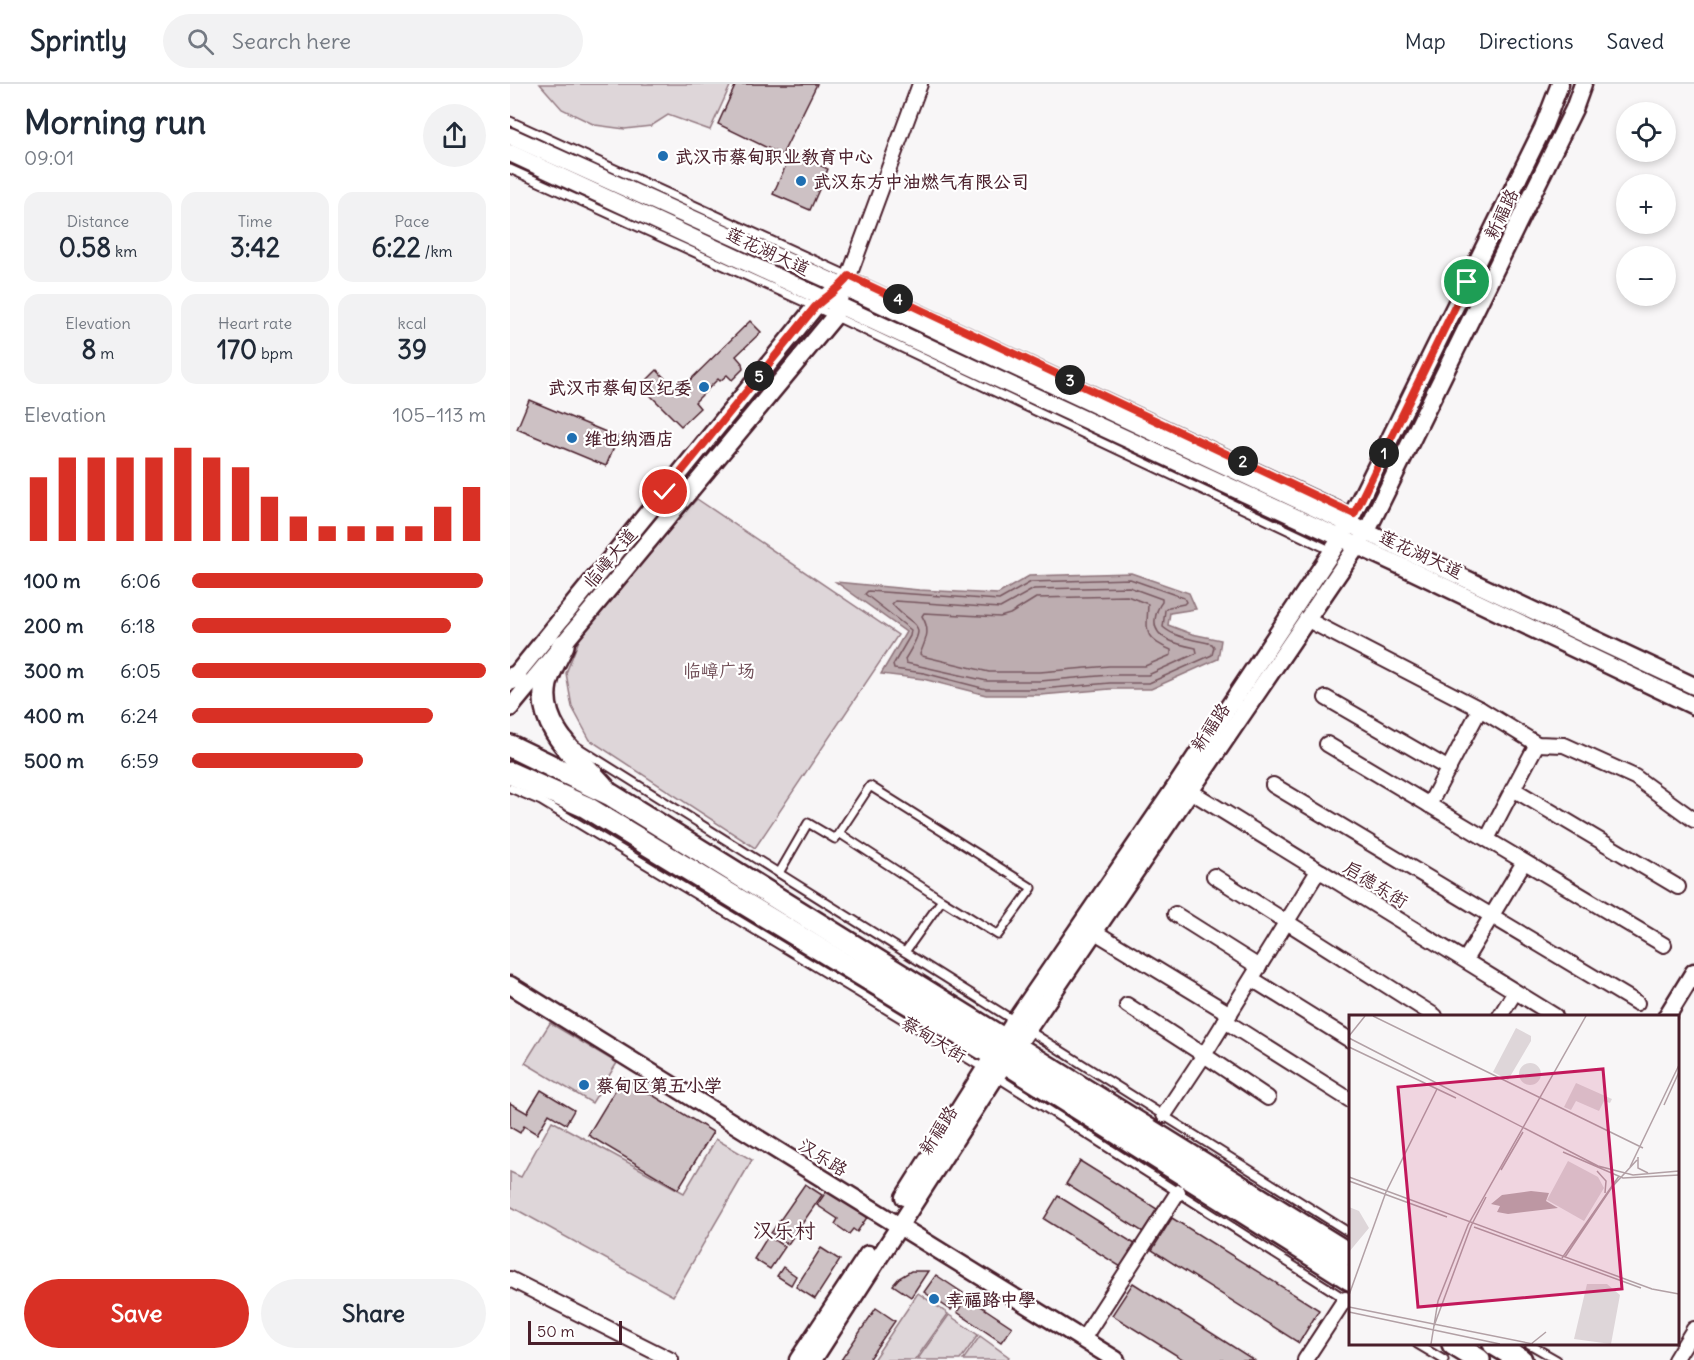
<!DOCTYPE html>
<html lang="en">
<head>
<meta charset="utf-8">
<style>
  :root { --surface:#fff; --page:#f2f2f3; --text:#1f2937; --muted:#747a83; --line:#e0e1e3; --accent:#d93025 }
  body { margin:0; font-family:Delius,"LXGW WenKai TC",sans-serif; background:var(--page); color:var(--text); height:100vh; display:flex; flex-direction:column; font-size:22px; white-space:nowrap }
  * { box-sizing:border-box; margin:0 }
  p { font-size:20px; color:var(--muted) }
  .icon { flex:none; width:33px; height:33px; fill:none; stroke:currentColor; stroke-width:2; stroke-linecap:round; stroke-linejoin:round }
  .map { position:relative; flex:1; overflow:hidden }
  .drawer { display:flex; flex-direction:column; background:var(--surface); width:510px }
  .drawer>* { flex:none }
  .buttons { position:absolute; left:1106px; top:18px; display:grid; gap:12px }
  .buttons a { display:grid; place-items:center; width:60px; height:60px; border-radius:50%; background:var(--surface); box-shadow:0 3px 9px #0003; font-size:30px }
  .scale { position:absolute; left:18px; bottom:15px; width:94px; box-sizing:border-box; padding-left:6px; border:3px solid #4a1f2b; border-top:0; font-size:16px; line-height:21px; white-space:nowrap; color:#4a1f2b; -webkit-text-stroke:4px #fff; paint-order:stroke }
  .pin { position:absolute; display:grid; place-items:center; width:51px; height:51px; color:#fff; margin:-26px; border:3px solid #fff; border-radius:50%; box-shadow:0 2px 6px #0007 }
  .km { position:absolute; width:30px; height:30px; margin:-15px; border-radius:50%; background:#222; color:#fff; font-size:16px; line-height:30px; text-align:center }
  .round { display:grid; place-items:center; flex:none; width:63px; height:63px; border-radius:32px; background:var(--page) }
  .head { display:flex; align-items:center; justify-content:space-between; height:102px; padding:0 24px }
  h1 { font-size:33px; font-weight:700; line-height:45px }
  .figures { display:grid; grid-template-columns:repeat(3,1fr); gap:9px; height:102px; padding:6px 24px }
  .figures div { display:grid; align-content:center; border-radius:15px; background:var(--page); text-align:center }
  .figures b { font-size:26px; font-weight:700 }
  .figures small { font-size:16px; font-weight:400 }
  .figures p { font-size:16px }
  .chart { height:168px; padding:12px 24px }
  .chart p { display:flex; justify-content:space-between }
  .chart svg { width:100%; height:108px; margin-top:6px; stroke:var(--accent); stroke-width:6 }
  .cta { display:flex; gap:12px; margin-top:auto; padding:12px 24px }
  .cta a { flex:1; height:69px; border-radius:36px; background:var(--accent); color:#fff; font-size:24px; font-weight:700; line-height:69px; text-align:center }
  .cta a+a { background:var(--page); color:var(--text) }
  ul { padding:0 24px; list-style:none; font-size:20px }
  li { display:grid; grid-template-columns:96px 72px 1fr; align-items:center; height:45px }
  li i { height:15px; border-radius:8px; background:var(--accent) }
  header { display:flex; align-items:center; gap:36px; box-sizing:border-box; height:84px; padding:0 30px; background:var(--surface); border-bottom:2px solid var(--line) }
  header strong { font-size:28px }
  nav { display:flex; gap:33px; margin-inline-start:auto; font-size:21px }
  .search { width:420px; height:54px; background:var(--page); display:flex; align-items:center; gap:15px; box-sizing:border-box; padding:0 21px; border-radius:33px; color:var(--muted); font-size:22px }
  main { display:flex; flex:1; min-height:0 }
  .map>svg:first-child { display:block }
  .green { fill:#ded6d9; stroke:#947a82; stroke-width:1.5 }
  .water { fill:#bdadb0; stroke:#8f747b; stroke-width:1.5 }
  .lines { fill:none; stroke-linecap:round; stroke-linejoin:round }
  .shore { stroke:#785860; stroke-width:1.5 }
  .building { fill:#cdc1c4; stroke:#4a1f2b; stroke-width:1.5 }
  .service-casing { stroke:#4a1f2b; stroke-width:11 }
  .minor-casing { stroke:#4a1f2b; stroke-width:18 }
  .tertiary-casing { stroke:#4a1f2b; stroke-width:21 }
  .primary-casing { stroke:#4a1f2b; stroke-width:26 }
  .service { stroke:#fff; stroke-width:7 }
  .minor { stroke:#fff; stroke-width:14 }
  .tertiary { stroke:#fff; stroke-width:16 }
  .primary { stroke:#fff; stroke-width:21 }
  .route-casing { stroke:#fff; stroke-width:12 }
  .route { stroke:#d93025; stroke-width:8 }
  .poi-dot { fill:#1f6fb2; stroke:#fff; stroke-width:2 }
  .labels { text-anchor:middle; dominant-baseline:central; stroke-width:4.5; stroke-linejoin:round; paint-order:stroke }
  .poi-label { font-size:18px; font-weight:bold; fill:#4a1f2b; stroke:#fff; text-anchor:start }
  .street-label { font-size:18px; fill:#4a1f2b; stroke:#fff }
  .park-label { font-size:18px; fill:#6f4d56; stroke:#fff }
  .quarter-label { font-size:21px; fill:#4a1f2b; stroke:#fff }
  .inset-road { fill:none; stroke:#b2a0a5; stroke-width:1.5 }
  .view { fill:#c2185b; fill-opacity:0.15; stroke:#c2185b; stroke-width:3 }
  .inset-edge { fill:none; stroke:#4a1f2b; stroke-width:3 }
</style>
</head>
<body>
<header>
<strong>Sprintly</strong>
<div class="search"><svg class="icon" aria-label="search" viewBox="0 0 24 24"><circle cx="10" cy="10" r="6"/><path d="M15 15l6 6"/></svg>Search here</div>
<nav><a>Map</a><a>Directions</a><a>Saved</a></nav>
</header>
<main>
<section class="drawer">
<div class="head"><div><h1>Morning run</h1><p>09:01</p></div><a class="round"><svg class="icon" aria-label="share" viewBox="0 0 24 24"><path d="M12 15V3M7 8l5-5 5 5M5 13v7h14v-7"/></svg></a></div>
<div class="figures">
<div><p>Distance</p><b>0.58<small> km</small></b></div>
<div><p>Time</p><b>3:42</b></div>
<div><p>Pace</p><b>6:22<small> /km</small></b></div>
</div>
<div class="figures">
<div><p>Elevation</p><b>8<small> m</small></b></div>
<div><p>Heart rate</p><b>170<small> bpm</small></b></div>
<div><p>kcal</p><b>39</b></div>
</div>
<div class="chart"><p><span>Elevation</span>105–113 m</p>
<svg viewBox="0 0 160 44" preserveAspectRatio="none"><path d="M5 44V18M15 44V10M25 44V10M35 44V10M45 44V10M55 44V6M65 44V10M75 44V14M85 44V26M95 44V34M105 44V38M115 44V38M125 44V38M135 44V38M145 44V30M155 44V22"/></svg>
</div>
<ul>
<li><b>100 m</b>6:06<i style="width:99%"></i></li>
<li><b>200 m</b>6:18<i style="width:88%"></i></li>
<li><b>300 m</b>6:05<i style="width:100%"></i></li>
<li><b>400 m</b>6:24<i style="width:82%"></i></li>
<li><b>500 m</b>6:59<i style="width:58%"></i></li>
</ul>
<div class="cta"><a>Save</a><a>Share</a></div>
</section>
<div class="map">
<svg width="1184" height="1276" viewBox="0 0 1184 1276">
  <rect width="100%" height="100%" fill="#f8f6f7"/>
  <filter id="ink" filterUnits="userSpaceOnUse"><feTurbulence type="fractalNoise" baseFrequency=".0167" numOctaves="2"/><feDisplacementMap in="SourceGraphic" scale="12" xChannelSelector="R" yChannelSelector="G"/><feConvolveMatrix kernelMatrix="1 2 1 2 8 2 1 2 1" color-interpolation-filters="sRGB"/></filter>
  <g filter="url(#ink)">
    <g class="green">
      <polygon points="30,0 221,0 200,46 158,31 141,42 115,45 85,41 52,25"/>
      <polygon points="187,415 388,551 245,764 80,656 62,623 56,589 73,546 109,500"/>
      <polygon points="40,939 107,979 82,1019 15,979"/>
      <polygon points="42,1037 174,1109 206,1055 242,1076 163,1212 0,1122 0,1088 11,1093"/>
      <polygon points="408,1209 438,1230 405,1276 363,1276"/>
      <polygon points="439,1231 468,1251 450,1276 407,1276"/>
      <polygon points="470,1252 499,1273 497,1276 453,1276"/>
    </g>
    <polygon class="water" points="621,489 679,509 686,525 660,529 658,541 682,550 711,556 708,575 641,605 600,605 531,611 476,611 413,595 371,590 396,548 326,498 409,506 488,510 519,492"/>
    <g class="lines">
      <g class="shore">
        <path d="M620,495L674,514L676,518L674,520L659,523L655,526L653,543C665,554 687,556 702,560L704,563L702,571L639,599H600L531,605H476L414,589L384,585L383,581L400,552L401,546L355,510L358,507L489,516L521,498Z"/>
        <path d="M619,503L652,515V518C648,523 646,528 645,536C643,556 671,561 686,564L687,569L638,591H600L530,597H477L396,579L395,575C420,535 405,547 382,520L385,517L490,524L524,505Z"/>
        <path d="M617,512L638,520C637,547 632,554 661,566V571L635,582H599L530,588H479L412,572L410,570C416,555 421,547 412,532L414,529L490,533L500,530L526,514Z"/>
      </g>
    </g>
    <g class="building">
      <polygon points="226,0 307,0 272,71 208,40"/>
      <polygon points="282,68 318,85 300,126 263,110"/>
      <polygon points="240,237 251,248 226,272 232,279 233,285 222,296 217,291 210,297 208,295 185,318 190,324 171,342 131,302 147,286 168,308"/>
      <polygon points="19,316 108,353 96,382 7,345"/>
      <polygon points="113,993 203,1048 168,1105 78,1051"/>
      <polygon points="31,1006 64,1026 56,1040 39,1030 27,1050 14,1042 10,1049 0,1043 0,1019 17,1029"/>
      <polygon points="570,1077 647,1125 633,1148 556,1100"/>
      <polygon points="295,1100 312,1111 278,1160 261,1149"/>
      <polygon points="318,1105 358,1132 347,1148 343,1145 339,1150 325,1140 328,1135 307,1121"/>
      <polygon points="548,1112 625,1160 611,1183 534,1135"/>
      <polygon points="662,1134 809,1226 789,1259 642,1166"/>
      <polygon points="258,1152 275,1163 260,1185 244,1175"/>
      <polygon points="311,1164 330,1176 305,1215 286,1203"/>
      <polygon points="273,1183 286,1192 281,1201 267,1192"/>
      <polygon points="401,1187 418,1187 401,1213 383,1201 389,1194"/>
      <polygon points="426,1191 453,1209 441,1226 414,1208"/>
      <polygon points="623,1199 744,1276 674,1276 602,1231"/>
      <polygon points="457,1213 502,1243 491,1258 447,1228"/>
      <polygon points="366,1224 385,1237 358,1276 331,1276"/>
    </g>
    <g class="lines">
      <g class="service-casing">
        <g id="service">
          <polyline points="0,37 350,197 842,428"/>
          <polyline points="0,85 305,223 822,467"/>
          <polyline points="66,662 503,936"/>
          <polyline points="0,704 31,717 475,985"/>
          <polyline points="269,789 298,739 325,755 329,749"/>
          <polyline points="395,868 432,816 329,749 360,702 522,804 488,851 432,816"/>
          <polyline points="518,946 840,1149"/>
          <polyline points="487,993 837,1216"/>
          <polyline points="907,1260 934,1276"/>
          <polyline points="1019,1260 1047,1276"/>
        </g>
      </g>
      <g class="minor-casing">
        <g id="minor">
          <polyline points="332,202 339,192 410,0"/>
          <polyline points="796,535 970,625"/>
          <polyline points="816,614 939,685"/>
          <polyline points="817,660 1154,861"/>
          <polyline points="1027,660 1003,705 1168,803"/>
          <polyline points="763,701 1127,919"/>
          <polyline points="672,702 1045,932"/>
          <polyline points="919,721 970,625 1027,660 1054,661 1125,693 1184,736"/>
          <polyline points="977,755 1003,705"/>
          <polyline points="704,792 925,932"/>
          <polyline points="665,830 749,883"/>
          <polyline points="585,848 720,930"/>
          <polyline points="955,876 1014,778"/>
          <polyline points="742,895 840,956"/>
          <polyline points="617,921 694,971 654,1031"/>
          <polyline points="990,932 1005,908"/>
          <polyline points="715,937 840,1016"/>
          <polyline points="758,1014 694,971 805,792 812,788"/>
          <polyline points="0,1195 161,1276"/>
          <polyline points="573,1255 668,1108"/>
          <polyline points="795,1276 835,1215"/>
          <polyline points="1165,1276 1184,1245"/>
        </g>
      </g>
      <g class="tertiary-casing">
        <g id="tertiary">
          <polyline points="0,52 332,202 1184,602"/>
          <polyline points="0,69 902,487 1184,622"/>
          <polyline points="0,598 305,223 321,209"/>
          <polyline points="0,624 324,233 330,212"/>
          <polyline points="0,901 606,1276"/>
          <polyline points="1157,932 1184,888"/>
          <polyline points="394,1113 505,937 668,699 831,454 1033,44 1050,0"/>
          <polyline points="288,1276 358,1170"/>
          <polyline points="303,1276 486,992 856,449 1064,25 1073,0"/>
        </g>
      </g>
      <g class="primary-casing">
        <g id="primary">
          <path d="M53,561C47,574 39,586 36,600C27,643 69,675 94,704"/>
          <polyline points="0,595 6,593"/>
          <polyline points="0,662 101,711 840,1171"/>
          <polyline points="0,689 76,723 495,978 840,1195"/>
          <polyline points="943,1260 969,1276"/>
          <polyline points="984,1260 1011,1276"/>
        </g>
      </g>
      <use href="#service" class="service"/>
      <use href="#minor" class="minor"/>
      <use href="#tertiary" class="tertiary"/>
      <use href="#primary" class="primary"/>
    </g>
  </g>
  <g class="lines" filter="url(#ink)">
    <g class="route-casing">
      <path id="route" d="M155,408L305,223C316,212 330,205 339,192L844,430L957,198"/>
    </g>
    <use href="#route" class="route"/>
  </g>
  <g class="poi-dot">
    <circle cx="153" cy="72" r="6"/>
    <circle cx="291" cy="97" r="6"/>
    <circle cx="194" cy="303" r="6"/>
    <circle cx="62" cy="354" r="6"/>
    <circle cx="74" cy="1001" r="6"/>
    <circle cx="424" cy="1215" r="6"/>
  </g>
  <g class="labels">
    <g class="poi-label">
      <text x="165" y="72">武汉市蔡甸职业教育中心</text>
      <text x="303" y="97">武汉东方中油燃气有限公司</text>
      <text x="182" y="303" text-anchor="end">武汉市蔡甸区纪委</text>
      <text x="74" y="354">维也纳酒店</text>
      <text x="86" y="1001">蔡甸区第五小学</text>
      <text x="436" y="1215">幸福路中學</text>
    </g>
    <g class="street-label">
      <text transform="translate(991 130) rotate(-64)">新福路</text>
      <text transform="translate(258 167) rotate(25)">莲花湖大道</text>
      <text transform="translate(911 470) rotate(25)">莲花湖大道</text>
      <text transform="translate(100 474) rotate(-50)">临嶂大道</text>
      <text transform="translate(700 643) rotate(-56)">新福路</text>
      <text transform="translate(866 800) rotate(32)">启德东街</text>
      <text transform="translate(424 955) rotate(31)">蔡甸大街</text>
      <text transform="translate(428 1046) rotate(-57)">新福路</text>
      <text transform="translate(313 1073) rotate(32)">汉乐路</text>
    </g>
    <g class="park-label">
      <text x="209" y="586">临嶂广场</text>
    </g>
    <g class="quarter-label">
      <text x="274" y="1146">汉乐村</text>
    </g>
  </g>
  <g transform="translate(839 931)">
    <rect width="330" height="330" fill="#f8f6f7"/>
    <path d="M167,13L182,21V26L159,65L144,57ZM170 59a11 11 0 1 1 22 0a11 11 0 1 1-22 0ZM227,68L263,84L261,88L255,86L250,96L227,86L222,95L215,92ZM219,146L249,162L255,173L235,206L198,185ZM0,192L10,196L20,213L0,237ZM238,269H258L271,280L262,329L225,324Z" fill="#ded6d9"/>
    <path d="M182,176L200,178L197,186L209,193L159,199L148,197L151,191L142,189L153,180Z" fill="#bdadb0"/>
    <path class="inset-road" d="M24,1L294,133M0,21L16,1M0,23L249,151L284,160L330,156M0,32L107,83M315,90L330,57M214,137L274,163L330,160M289,142V153L299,158M281,152L330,50M152,155L174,117M248,156L257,166L256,178M0,162L303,274L330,279M0,166L98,202M125,212L292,273M216,242L263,172L288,145M213,243L270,161M0,280L37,177L88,74M0,292L184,329M0,297L151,329M85,311L122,211L137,182M82,329L89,286L119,210L237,1M182,329L197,317"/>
    <path class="view" d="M254,54L273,274L69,292L49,72Z"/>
    <rect width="330" height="330" class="inset-edge"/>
  </g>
</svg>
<div class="buttons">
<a><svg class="icon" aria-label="locate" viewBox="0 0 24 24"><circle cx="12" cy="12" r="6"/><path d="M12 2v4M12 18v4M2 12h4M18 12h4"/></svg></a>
<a>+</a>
<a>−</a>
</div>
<div class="scale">50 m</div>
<div class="pin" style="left:957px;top:198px;background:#1e9e55"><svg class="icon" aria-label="arrive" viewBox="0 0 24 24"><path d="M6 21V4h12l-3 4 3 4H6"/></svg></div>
<div class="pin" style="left:155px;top:408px;background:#d93025"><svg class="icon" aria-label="check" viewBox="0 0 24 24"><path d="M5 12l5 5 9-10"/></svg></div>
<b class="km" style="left:874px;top:369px">1</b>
<b class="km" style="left:733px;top:377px">2</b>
<b class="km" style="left:560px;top:296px">3</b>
<b class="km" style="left:388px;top:215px">4</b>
<b class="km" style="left:249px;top:292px">5</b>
</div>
</main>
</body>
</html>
